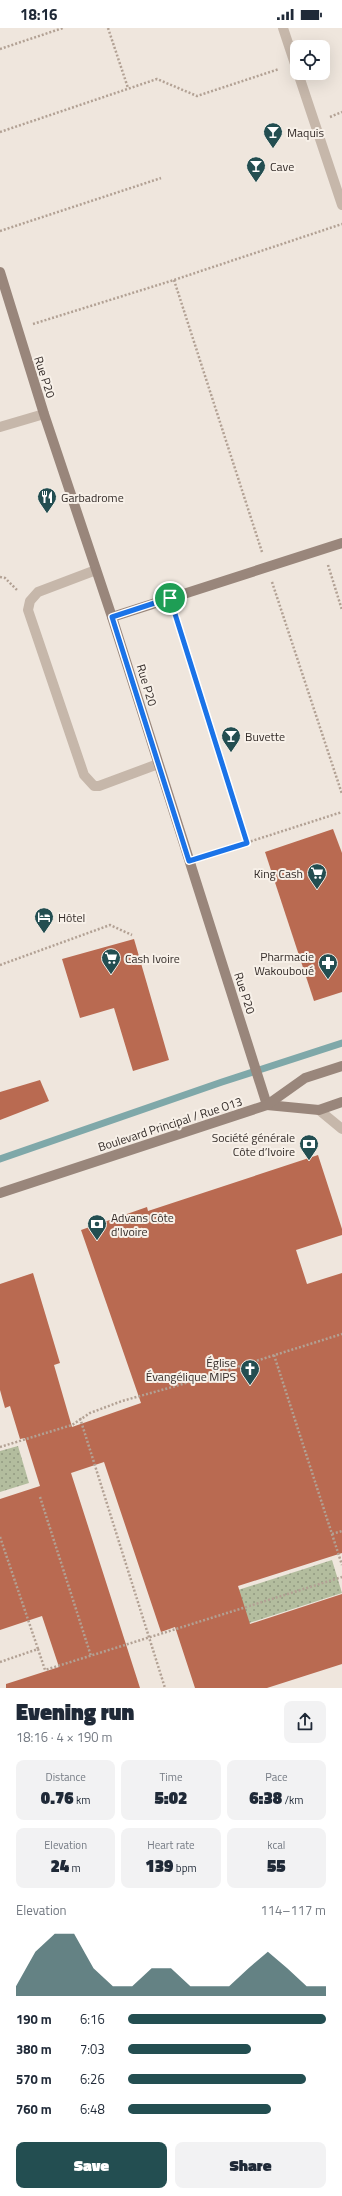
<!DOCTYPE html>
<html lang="en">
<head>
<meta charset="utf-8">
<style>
  :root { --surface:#fff; --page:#f2f2f3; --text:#1f2937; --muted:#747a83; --accent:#234e51 }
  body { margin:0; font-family:"Titillium Web",sans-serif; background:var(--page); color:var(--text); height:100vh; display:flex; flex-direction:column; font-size:15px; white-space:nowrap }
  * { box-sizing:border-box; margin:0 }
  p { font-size:13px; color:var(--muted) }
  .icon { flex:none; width:22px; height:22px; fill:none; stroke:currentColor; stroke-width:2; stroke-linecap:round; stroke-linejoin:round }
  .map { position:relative; height:1660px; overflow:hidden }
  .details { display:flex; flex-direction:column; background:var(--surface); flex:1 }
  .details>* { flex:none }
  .fabs { position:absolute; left:290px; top:12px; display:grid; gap:8px }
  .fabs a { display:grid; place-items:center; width:40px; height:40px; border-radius:8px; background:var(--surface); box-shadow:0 4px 16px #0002; font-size:20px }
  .pin { position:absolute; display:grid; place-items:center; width:34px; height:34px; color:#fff; margin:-17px; border:2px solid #fff; border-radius:50%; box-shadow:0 1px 4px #0007 }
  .round { display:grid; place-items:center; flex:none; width:42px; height:42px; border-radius:8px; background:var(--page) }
  .summary { display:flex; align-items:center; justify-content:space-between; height:68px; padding:0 16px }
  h1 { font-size:22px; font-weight:800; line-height:30px }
  .stats { display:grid; grid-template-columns:repeat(3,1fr); gap:6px; height:68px; padding:4px 16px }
  .stats div { display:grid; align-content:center; border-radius:8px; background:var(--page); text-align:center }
  .stats b { font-size:17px; font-weight:800 }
  .stats small { font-size:11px; font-weight:400 }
  .stats p { font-size:11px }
  .chart { height:112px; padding:8px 16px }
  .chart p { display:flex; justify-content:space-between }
  .chart svg { width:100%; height:72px; margin-top:4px; fill:var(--accent); opacity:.7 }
  .button { display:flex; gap:8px; margin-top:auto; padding:8px 16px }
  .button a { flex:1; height:46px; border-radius:8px; background:var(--accent); color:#fff; font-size:16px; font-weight:800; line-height:46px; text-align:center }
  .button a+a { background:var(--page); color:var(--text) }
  ul { padding:0 16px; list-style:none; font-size:13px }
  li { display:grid; grid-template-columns:64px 48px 1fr; align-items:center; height:30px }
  li i { height:10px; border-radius:5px; background:var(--accent) }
  .status { display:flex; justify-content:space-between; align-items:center; height:28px; padding:0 20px; background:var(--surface); direction:ltr }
  .status svg { height:11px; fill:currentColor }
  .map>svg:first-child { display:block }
  .grass { fill:url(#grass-dots) }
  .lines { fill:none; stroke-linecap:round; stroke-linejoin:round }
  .stream { stroke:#7fa8a9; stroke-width:7 }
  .building { fill:#b96a51 }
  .path { stroke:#b2a194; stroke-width:2.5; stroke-dasharray:2 2; stroke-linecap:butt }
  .lane { stroke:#c6b7aa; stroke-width:10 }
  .street { stroke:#c6b7aa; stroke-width:10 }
  .secondary { stroke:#99867b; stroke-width:10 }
  .route-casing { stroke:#fff; stroke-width:8 }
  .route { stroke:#1a73e8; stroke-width:5 }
  .labels { text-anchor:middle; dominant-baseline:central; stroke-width:4; stroke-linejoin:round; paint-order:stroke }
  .poi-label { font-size:12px; fill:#342c29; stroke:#f7f0e8; text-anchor:start }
  .street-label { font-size:12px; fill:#342c29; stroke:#f7f0e8 }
</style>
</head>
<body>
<div class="status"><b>18:16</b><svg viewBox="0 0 49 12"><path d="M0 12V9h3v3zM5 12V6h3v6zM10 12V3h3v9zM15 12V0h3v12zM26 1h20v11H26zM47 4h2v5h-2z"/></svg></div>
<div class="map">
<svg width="342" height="1660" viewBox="0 0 342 1660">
  <defs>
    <pattern id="grass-dots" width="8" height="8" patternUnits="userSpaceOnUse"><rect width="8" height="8" fill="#b3bd9e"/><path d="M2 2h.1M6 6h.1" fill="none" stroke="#929a81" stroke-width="1.8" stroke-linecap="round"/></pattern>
  </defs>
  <rect width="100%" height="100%" fill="#efe6dd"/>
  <g class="grass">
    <polygon points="18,1418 29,1455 0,1464 0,1423"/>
    <polygon points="332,1532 342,1565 249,1595 238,1562"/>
  </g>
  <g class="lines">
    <polyline class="stream" points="0,1131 222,1054 342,1015"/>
  </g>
  <g class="building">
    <polygon points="333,801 342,825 342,964 314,973 265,824"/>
    <polygon points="134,911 169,1032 133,1043 114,980 80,990 62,931"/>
    <polygon points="40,1052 49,1073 0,1092 0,1064"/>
    <polygon points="318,1127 342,1201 342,1207 296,1222 307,1256 342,1245 342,1525 238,1558 250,1596 342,1566 342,1636 267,1660 195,1660 175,1599 161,1604 104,1434 71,1445 140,1660 6,1660 6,1656 59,1639 42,1588 0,1602 0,1471 40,1458 25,1410 20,1411 10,1378 5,1380 0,1362 0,1256 33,1245 60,1335 54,1337 72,1399 141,1375 81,1202 147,1179 148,1183"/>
  </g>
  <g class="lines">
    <g class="path">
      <polyline points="108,0 128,60"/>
      <polyline points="0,21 63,0"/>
      <polyline points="330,89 342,84"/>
      <polyline points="0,104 157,51 197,68 279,41"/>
      <polyline points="0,203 161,150"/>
      <polyline points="174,252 262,524"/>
      <polyline points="33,296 174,252 342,196"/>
      <polyline points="328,537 342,582"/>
      <polyline points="0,549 5,550 18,563"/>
      <polyline points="272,554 342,766"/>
      <polyline points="176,587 247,815"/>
      <polyline points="205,828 342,784"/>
      <polyline points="0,937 110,897 132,907"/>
      <polyline points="274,1327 342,1537"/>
      <polyline points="80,1390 165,1660"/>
      <polyline points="0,1419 72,1397 90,1385 122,1373 176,1358 342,1306"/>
      <polyline points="40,1469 91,1628"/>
      <polyline points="332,1506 342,1503"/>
      <polyline points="0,1509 38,1621"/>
      <polyline points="0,1634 38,1621 45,1642 342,1549"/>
    </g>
    <g class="lane">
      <polyline points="96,542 38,564 30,573 28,582 84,747 94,758 99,758 158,736"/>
      <polyline points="319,1082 342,1101"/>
    </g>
    <g class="street">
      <polyline points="283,0 297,42"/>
      <polyline points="298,45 342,177"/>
      <polyline points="0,399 44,386"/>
    </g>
    <g class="secondary">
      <polyline points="0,244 44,386 112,589 267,1077"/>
      <polyline points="112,589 342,515"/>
      <polyline points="267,1077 319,1082 342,1074"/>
      <polyline points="0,1165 267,1077 305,1050 342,1038"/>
    </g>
  </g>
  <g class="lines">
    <g class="route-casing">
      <polygon id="route" points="170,570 247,815 189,833 112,589"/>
    </g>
    <use href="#route" class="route"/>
  </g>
  <defs>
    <g id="bar-pin" transform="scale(1)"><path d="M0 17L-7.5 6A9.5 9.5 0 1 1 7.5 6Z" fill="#234e51" stroke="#f7f0e8"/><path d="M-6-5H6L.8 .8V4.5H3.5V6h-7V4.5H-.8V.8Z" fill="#fff"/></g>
    <g id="restaurant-pin" transform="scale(1)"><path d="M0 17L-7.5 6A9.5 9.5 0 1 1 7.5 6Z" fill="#234e51" stroke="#f7f0e8"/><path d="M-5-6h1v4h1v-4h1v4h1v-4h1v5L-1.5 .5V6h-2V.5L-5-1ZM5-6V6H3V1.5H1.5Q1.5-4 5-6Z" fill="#fff"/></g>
    <g id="supermarket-pin" transform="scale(1)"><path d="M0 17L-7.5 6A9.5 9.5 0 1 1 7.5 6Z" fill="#234e51" stroke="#f7f0e8"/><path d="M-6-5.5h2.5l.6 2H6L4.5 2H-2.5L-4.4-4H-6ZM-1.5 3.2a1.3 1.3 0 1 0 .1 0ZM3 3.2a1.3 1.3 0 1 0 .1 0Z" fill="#fff"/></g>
    <g id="hotel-pin" transform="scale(1)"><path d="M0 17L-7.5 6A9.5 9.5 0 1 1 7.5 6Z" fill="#234e51" stroke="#f7f0e8"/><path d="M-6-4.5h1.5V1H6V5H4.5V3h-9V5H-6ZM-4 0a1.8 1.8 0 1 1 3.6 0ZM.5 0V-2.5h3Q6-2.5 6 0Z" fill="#fff"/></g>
    <g id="pharmacy-pin" transform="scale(1)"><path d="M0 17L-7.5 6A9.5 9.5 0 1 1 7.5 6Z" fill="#234e51" stroke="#f7f0e8"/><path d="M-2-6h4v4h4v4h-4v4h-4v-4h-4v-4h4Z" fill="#fff"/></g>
    <g id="bank-pin" transform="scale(1)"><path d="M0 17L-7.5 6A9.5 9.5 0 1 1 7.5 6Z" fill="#234e51" stroke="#f7f0e8"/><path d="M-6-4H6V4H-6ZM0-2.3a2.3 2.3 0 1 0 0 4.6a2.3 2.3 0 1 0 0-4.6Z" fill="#fff"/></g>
    <g id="church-pin" transform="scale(1)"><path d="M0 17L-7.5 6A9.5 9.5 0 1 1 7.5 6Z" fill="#234e51" stroke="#f7f0e8"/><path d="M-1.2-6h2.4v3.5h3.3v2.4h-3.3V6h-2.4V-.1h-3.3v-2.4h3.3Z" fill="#fff"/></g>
  </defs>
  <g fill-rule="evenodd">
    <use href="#bar-pin" x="273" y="104"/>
    <use href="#bar-pin" x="256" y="138"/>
    <use href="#restaurant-pin" x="47" y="469"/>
    <use href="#bar-pin" x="231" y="708"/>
    <use href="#supermarket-pin" x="317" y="845"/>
    <use href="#hotel-pin" x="44" y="889"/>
    <use href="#supermarket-pin" x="111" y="930"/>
    <use href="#pharmacy-pin" x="328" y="935"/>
    <use href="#bank-pin" x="309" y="1116"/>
    <use href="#bank-pin" x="97" y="1196"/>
    <use href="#church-pin" x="250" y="1341"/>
  </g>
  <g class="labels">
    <g class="poi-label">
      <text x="287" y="104">Maquis</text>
      <text x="270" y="138">Cave</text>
      <text x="61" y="469">Garbadrome</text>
      <text x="245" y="708">Buvette</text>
      <text x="303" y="845" text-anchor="end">King Cash</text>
      <text x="58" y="889">Hôtel</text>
      <text x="314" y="928" text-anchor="end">Pharmacie<tspan x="314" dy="14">Wakouboué</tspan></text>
      <text x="125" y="930">Cash Ivoire</text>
      <text x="295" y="1109" text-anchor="end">Société générale<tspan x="295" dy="14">Côte d’Ivoire</tspan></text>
      <text x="111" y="1189">Advans Côte<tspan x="111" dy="14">d'Ivoire</tspan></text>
      <text x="236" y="1334" text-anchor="end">Église<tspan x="236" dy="14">Évangélique MIPS</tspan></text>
    </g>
    <g class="street-label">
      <text transform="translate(45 349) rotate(72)">Rue P20</text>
      <text transform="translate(147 657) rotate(73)">Rue P20</text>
      <text transform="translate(245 965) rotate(72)">Rue P20</text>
      <text transform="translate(170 1096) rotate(-18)">Boulevard Principal / Rue O13</text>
    </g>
  </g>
</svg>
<div class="fabs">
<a><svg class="icon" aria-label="locate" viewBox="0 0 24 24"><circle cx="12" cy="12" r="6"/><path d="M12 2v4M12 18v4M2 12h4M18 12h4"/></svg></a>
</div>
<div class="pin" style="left:170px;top:570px;background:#1e9e55"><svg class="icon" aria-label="arrive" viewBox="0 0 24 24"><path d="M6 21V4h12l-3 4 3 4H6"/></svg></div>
</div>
<section class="details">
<div class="summary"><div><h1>Evening run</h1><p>18:16 · 4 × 190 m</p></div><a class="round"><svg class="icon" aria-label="share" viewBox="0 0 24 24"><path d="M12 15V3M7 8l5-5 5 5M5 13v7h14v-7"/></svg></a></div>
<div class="stats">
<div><p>Distance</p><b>0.76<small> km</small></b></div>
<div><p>Time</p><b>5:02</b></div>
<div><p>Pace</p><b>6:38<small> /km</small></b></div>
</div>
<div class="stats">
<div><p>Elevation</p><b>24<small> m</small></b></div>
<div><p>Heart rate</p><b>139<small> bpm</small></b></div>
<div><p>kcal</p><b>55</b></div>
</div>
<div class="chart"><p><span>Elevation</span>114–117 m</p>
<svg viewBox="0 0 160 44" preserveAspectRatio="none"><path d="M0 44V38L10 17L20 6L30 6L40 27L50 38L60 38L70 27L80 27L90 38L100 38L110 38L120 27L130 17L140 27L150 38L160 38V44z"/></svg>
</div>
<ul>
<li><b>190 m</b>6:16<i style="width:100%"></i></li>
<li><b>380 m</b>7:03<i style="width:62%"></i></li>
<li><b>570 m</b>6:26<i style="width:90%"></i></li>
<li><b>760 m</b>6:48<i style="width:72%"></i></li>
</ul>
<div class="button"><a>Save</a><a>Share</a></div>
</section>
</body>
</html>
